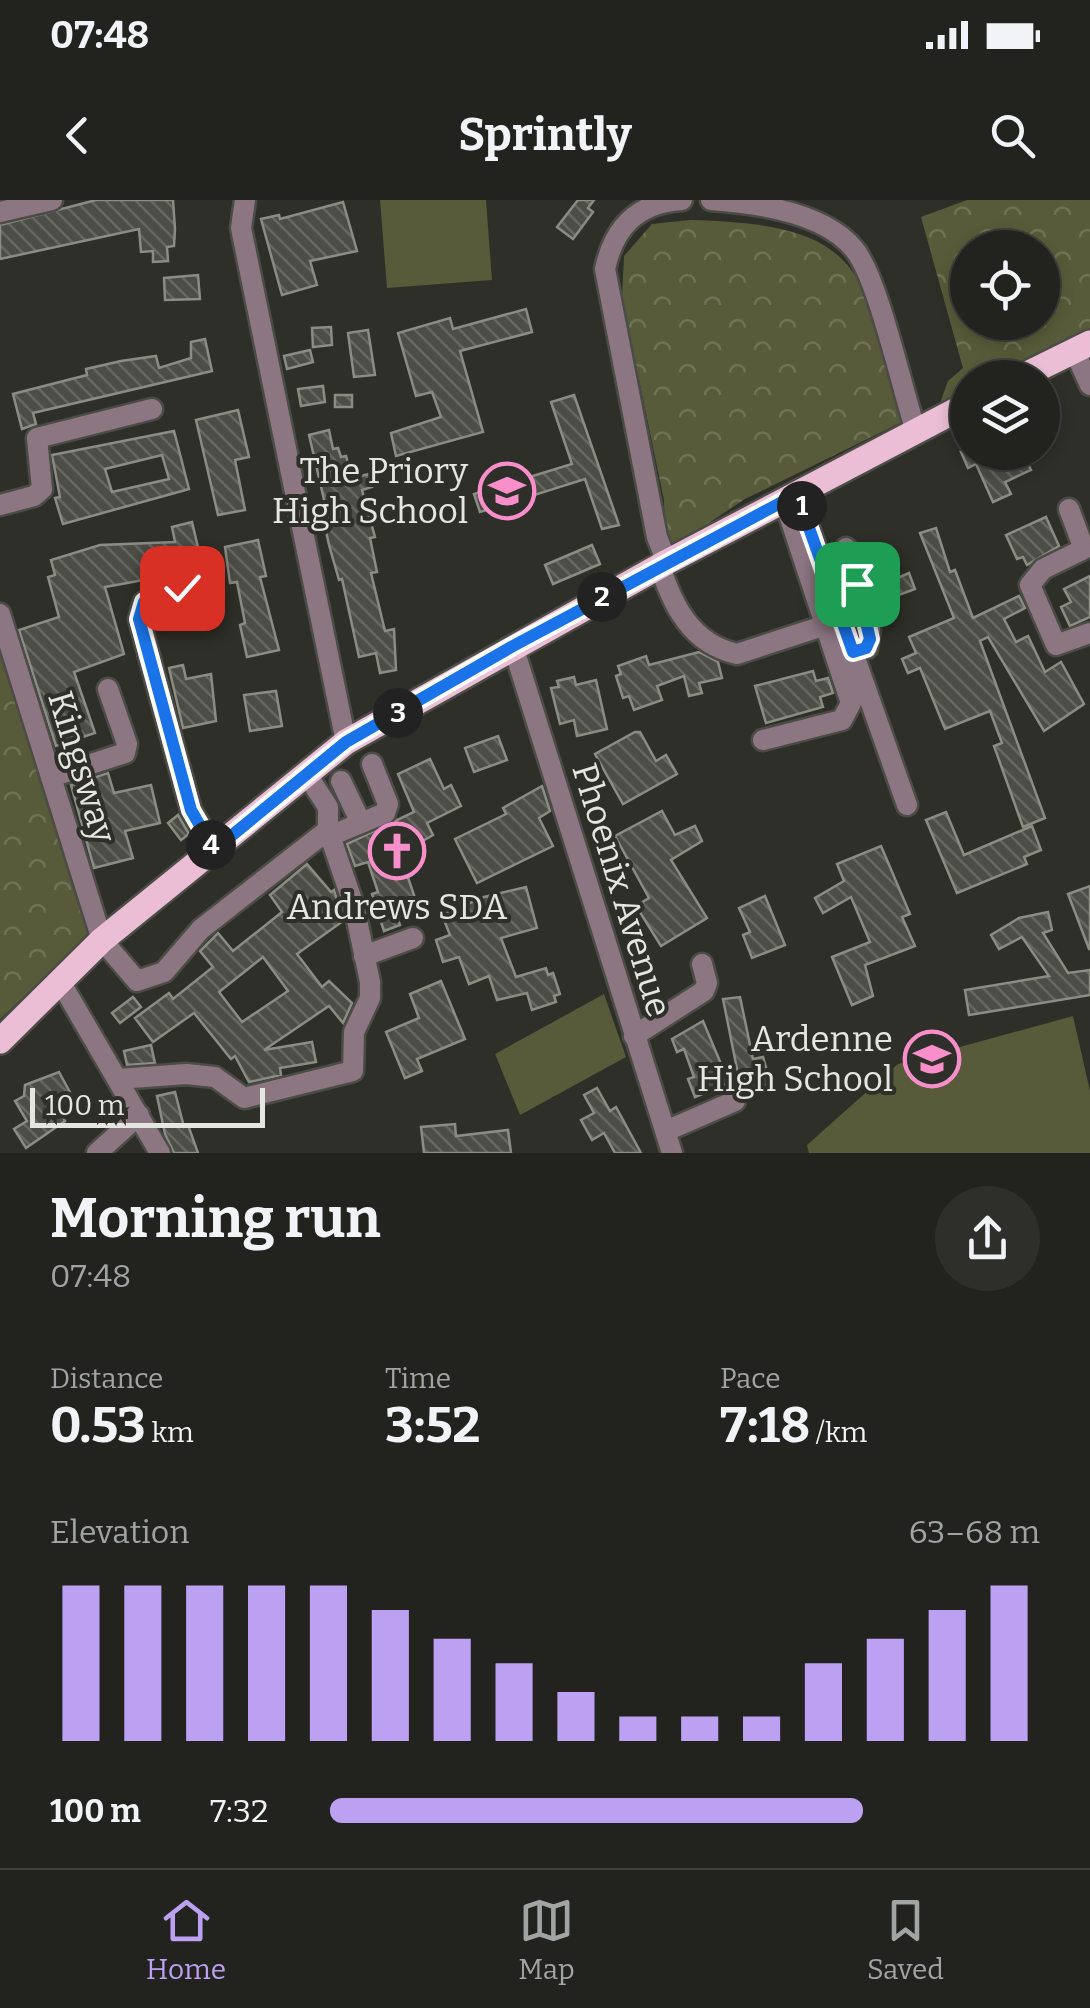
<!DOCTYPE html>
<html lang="en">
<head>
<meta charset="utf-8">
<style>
  :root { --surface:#22231e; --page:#2e2f2b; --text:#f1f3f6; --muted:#a2a4a4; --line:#3f403c; --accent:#bca0f2 }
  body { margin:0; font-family:Bitter,serif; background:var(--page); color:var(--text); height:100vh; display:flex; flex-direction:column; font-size:38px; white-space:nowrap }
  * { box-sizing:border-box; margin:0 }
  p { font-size:32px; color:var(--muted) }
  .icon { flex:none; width:55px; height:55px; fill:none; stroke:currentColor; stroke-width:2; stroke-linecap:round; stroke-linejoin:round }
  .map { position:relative; height:953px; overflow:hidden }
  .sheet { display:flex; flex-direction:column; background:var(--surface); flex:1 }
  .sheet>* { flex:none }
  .controls { position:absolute; left:950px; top:30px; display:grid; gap:20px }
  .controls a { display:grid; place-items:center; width:110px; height:110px; border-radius:50%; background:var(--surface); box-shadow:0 5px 15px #0003,0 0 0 2px var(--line); font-size:50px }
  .scale { position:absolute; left:30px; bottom:25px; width:235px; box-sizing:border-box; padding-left:10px; border:5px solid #e5e6e1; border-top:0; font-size:28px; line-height:35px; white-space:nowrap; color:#e5e6e1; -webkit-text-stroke:8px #2e2f28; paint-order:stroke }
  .pin { position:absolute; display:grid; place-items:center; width:85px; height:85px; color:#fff; margin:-42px; border-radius:20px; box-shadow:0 5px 15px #0006 }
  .km { position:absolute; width:50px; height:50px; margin:-25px; border-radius:50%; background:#222; color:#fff; font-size:28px; line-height:50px; text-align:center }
  .round { display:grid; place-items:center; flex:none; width:105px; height:105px; border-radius:52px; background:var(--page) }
  .headline { display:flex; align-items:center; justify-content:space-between; height:170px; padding:0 50px }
  h1 { font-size:55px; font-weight:700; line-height:75px }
  .figures { display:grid; grid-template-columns:repeat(3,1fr); gap:15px; height:170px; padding:10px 50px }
  .figures div { display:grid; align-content:center }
  .figures b { font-size:50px; font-weight:700 }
  .figures small { font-size:28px; font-weight:400 }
  .figures p { font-size:28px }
  .chart { height:280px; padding:20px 50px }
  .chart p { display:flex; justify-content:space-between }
  .chart svg { width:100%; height:180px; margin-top:10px; stroke:var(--accent); stroke-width:6 }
  ul { padding:0 50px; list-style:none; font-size:32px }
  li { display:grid; grid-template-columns:160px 120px 1fr; align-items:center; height:75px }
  li i { height:25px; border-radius:12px; background:var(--accent) }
  .status { display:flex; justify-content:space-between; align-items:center; height:70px; padding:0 50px; background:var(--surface); direction:ltr }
  .status svg { height:28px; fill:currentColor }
  header { display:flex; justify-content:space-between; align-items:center; height:130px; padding:0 50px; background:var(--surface); font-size:45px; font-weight:700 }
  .menu { display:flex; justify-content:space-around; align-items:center; height:140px; border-top:2px solid var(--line); background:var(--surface); font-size:28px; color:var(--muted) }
  .menu a { display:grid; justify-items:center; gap:5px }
  .menu .current { color:var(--accent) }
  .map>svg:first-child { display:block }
  .park { fill:url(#park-crowns); fill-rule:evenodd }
  .pitch { fill:#575b39 }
  .building { fill:url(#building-back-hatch); stroke:#8b8c84; stroke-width:2.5; fill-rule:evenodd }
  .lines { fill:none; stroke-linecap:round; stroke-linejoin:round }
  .minor-casing { stroke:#4b4c46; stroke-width:25 }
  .major-casing { stroke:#4b4c46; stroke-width:30 }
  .minor { stroke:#8c7681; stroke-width:20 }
  .major { stroke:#ebbed5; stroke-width:25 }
  .route-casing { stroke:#fff; stroke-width:20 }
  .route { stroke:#1a73e8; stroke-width:12 }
  .labels { text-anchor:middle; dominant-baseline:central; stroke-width:8; stroke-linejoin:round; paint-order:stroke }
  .poi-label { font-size:35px; fill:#e5e6e1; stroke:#2e2f28; text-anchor:end }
  .street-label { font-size:35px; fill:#e5e6e1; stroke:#2e2f28 }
</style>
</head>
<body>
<div class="status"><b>07:48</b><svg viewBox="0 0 49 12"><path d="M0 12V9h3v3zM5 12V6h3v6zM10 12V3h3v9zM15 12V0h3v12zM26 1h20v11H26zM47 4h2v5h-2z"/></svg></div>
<header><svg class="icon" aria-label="back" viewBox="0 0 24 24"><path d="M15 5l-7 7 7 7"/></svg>Sprintly<svg class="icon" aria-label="search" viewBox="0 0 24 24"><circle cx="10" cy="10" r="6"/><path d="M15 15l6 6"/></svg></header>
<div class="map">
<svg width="1090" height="953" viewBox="0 0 1090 953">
  <defs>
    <pattern id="park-crowns" width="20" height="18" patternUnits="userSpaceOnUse" patternTransform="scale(2.5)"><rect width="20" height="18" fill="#575b39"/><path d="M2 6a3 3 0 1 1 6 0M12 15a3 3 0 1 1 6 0" fill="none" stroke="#6f7355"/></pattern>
    <pattern id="building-back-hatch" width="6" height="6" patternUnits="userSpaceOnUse" patternTransform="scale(2.5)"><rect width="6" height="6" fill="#4c4d46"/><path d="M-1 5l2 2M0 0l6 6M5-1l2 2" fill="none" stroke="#666760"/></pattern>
  </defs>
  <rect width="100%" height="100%" fill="#2e2f28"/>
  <g class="park">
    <path d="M967,0H1090V136L997,177L968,178L967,191L940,203L948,181L963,168L921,17ZM968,48H1042V122H968Z"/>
    <path d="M690,20C868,24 860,70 906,220L745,299L674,346L665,334L664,300L622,98L624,56L652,24Z"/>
    <polygon points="0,443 91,734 0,819"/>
  </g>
  <g class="pitch">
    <polygon points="380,0 486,0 492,80 387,88"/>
    <polygon points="604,794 626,857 520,915 495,854"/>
    <polygon points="1073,816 1090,891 1090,953 809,953 807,945 898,864"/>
  </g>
  <g class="building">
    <polygon points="96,0 173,0 175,29 174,46 167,47 168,61 153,62 153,51 141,52 139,29 0,59 0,25"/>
    <polygon points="578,0 594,0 588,8 593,12 573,39 557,27"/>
    <polygon points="343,2 357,51 310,61 317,85 282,95 261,19 279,15 280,19"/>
    <polygon points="198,75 200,99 165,100 164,78"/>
    <polygon points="526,109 532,132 460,151 483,232 396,256 391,233 441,217 432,192 416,196 398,133 450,118 453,129"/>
    <polygon points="331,127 332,145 313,147 312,128"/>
    <polygon points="368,130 375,175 354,177 348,133"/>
    <polygon points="205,139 212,171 33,213 36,224 22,229 13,194 87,175 86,169 121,161 156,156 159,168 191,158 191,142"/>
    <polygon points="310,150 313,162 287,169 284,156"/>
    <polygon points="323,186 325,202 301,206 298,189"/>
    <rect x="335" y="195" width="17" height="12"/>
    <polygon points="574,195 619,325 602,329 585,279 480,312 474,294 572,264 551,202"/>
    <polygon points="238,210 249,257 235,260 245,310 218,315 196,220"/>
    <polygon points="329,230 333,249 338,248 341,257 346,256 352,278 369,274 372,287 362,290 375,337 370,338 377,372 371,373 385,431 394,429 396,470 380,473 376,453 359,457 342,379 339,380 329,345 324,322 329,321 309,235"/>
    <path d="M174,231L189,289L63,324L55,298L60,297L52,255ZM162,255L169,279L112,292L105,269Z"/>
    <polygon points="961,252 1022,252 1031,270 1005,282 1011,294 993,302 976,264 968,268"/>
    <polygon points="1046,317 1059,346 1027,365 1023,357 1017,359 1006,335"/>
    <polygon points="192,322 205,377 193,380 171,375 105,387 124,454 74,472 95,533 56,546 19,430 59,417 48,377 55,375 51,360 100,345 175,342 172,327"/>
    <polygon points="936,328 950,372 955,370 973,418 1019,396 1025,408 1004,419 1016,442 1028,436 1045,472 1061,462 1084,504 1044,531 988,437 980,441 1045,618 1023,627 994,546 1002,543 990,511 945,529 920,468 908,473 902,459 916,453 909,437 954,418 920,333"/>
    <polygon points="258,340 266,376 260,377 279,450 247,457 240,425 245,423 237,382 230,383 225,347"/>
    <polygon points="592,345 600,364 553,384 545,365"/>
    <polygon points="909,373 915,389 899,395 893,380"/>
    <polygon points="1090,376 1090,417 1070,426 1061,407 1071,402 1064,389"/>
    <polygon points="699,452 718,462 722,478 699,483 702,493 689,496 684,476 657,486 662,500 634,510 629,496 623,498 616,476 621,474 618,466 646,456 649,465"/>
    <polygon points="183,465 186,479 211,474 216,521 183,528 169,468"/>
    <polygon points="813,471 816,481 828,478 833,493 820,497 823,507 766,523 755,486"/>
    <polygon points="574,477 576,485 596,480 607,529 577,536 574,520 560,524 551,488 559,487 557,481"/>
    <polygon points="276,491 282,526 250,531 244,495"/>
    <polygon points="635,532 640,532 656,561 666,555 677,574 623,604 595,554"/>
    <polygon points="498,536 507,560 474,572 465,548"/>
    <polygon points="430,559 444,589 451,585 461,606 427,623 433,635 400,654 418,707 396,714 400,725 384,731 372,694 378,692 368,662 355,666 347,644 414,612 398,574"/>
    <polygon points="108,573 114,593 151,585 160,623 125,631 133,658 94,668 71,585"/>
    <polygon points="542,586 550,611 539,618 553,646 477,683 455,639 506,614 503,608"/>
    <polygon points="662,611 675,635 695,626 702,641 671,660 707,718 661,746 636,706 649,698 615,636"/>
    <polygon points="946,612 964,655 1032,626 1041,650 1024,657 1027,664 957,693 926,620"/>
    <polygon points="178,615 189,634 181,640 168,623"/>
    <polygon points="881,646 910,714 902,717 915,746 865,765 873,796 852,805 832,757 870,742 851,697 823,713 815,698 844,681 837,664"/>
    <path d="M307,664L331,692L334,690L343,721L297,754L322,787L329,781L352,803L343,823L329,806L264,850L312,842L316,862L280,868L281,875L249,882L235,856L231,859L194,813L153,842L135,818L169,793L173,799L213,767L200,751L218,733L233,751L282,712L270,695ZM263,757L288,791L242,822L219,792Z"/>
    <polygon points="1090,686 1090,749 1089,749 1068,694"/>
    <polygon points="526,687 537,728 501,738 516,777 546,768 548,775 553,773 560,794 554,796 556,802 532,810 527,793 497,800 489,776 469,784 459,757 443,762 436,740 450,735 442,715 484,697"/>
    <polygon points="765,696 785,745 752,758 743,735 750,732 739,708"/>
    <polygon points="1048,712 1052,730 1043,733 1068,773 1090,770 1090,795 969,815 965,790 1049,776 1022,737 999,749 991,735 1019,718"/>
    <polygon points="441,781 465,839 417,859 422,871 405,878 386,832 419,818 410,794"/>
    <polygon points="133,797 141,807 120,823 112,813"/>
    <polygon points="740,797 753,859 763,857 772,889 763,893 753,883 746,885 744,877 739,879 723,799"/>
    <polygon points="703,821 729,883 695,897 688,879 694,877 684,849 677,852 672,839"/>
    <polygon points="151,845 155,863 127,865 124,851"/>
    <polygon points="59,872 72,896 56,905 65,921 26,948 14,929 27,921 15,901 24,896 25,885"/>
    <polygon points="597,888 610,911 616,907 641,953 615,953 604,933 592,940 581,920 594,913 584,895"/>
    <polygon points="175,892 184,927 188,925 198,953 174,953 165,934 157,896"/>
    <polygon points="455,924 456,936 508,930 511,953 424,953 421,927"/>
  </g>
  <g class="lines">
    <g class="minor-casing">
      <g id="minor">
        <polyline points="245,0 241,28 346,542"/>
        <path d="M711,0C755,3 824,12 854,49C878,77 902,190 916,231"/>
        <polyline points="0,12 52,0"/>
        <polyline points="1074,150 1090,185"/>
        <polyline points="797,294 907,605"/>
        <polyline points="0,305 34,296 42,289 37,238 152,209"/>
        <polyline points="1069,309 1084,349 1043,369 1030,385 1056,445 1090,433"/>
        <polyline points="846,348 870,429 867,448 853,452"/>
        <path d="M667,362L657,337L605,69C614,27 637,3 682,0"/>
        <path d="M660,366C673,407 692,444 737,454L826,425"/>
        <path d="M204,413C186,382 174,383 144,402L139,419L191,610L214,649"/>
        <polyline points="0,414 102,740 137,781 164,772 201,729 328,630 328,607 307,575"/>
        <polyline points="513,446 672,953"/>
        <polyline points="763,540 842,520 851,503 784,300"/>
        <polyline points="51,577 125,553 127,544 108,489"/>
        <polyline points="341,581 361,623"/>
        <polyline points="330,636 385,613 388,604 372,564"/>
        <polyline points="364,756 413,738"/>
        <polyline points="61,783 160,953"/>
        <polyline points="634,836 704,791 707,783 702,764"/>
        <polyline points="118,879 186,874 215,877 244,898 353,871 354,832 370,798 370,782 354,706 328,630"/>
        <polyline points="666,931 735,901"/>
        <polyline points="97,953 139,915"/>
      </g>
    </g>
    <g class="major-casing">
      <g id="major">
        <polyline points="1019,178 1090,143"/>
        <polyline points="0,841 102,740 346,542 667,362 968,204"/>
      </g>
    </g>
    <use href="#minor" class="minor"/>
    <use href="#major" class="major"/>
  </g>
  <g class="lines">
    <g class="route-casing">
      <polyline id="route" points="182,388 158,393 144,402 139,419 191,610 214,650 346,542 513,446 797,294 853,452 866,448 870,439 857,384"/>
    </g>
    <use href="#route" class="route"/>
  </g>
  <defs>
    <g id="school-ring" transform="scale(2.875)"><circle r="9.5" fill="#2e2f28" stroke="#f98fca" stroke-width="1.5"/><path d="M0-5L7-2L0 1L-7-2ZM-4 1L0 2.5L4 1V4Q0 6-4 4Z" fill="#f98fca"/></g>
    <g id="church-ring" transform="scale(2.875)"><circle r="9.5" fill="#2e2f28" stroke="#f98fca" stroke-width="1.5"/><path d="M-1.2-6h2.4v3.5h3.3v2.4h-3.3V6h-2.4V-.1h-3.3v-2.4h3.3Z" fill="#f98fca"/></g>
  </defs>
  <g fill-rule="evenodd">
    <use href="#school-ring" x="507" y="291"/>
    <use href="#church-ring" x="397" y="651"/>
    <use href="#school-ring" x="932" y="859"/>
  </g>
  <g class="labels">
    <g class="poi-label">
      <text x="468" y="271">The Priory<tspan x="468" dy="40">High School</tspan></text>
      <text x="397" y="707" text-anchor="middle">Andrews SDA</text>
      <text x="893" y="839">Ardenne<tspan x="893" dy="40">High School</tspan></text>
    </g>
    <g class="street-label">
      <text transform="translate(82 567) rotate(73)">Kingsway</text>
      <text transform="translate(622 690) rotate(73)">Phoenix Avenue</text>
    </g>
  </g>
</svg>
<div class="controls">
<a><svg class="icon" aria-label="locate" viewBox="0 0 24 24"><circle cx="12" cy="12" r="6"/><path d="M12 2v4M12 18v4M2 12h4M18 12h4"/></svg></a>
<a><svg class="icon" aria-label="layers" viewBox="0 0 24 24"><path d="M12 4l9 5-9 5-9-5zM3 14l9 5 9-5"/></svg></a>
</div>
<div class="scale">100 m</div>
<div class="pin" style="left:857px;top:384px;background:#1e9e55"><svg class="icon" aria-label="arrive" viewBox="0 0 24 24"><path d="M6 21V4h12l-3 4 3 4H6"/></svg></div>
<div class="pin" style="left:182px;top:388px;background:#d93025"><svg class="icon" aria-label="check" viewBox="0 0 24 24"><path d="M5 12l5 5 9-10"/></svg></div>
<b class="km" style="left:802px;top:306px">1</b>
<b class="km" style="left:602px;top:397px">2</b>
<b class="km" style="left:398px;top:513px">3</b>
<b class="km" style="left:211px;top:645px">4</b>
</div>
<section class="sheet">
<div class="headline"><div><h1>Morning run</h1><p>07:48</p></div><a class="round"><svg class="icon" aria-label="share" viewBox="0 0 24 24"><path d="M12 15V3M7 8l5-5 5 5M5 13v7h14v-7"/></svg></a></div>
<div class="figures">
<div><p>Distance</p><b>0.53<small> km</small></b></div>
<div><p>Time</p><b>3:52</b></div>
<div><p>Pace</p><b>7:18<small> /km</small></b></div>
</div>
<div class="chart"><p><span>Elevation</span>63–68 m</p>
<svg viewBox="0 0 160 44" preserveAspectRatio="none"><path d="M5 44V6M15 44V6M25 44V6M35 44V6M45 44V6M55 44V12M65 44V19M75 44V25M85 44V32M95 44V38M105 44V38M115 44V38M125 44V25M135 44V19M145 44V12M155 44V6"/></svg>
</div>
<ul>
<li><b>100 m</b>7:32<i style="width:75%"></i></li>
</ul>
</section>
<nav class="menu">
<a class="current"><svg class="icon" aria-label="home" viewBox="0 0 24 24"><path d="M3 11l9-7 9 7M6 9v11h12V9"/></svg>Home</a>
<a><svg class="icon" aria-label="map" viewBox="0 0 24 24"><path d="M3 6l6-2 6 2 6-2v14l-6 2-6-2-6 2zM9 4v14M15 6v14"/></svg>Map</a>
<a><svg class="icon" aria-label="saved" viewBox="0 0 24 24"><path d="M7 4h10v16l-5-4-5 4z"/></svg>Saved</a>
</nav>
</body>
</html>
